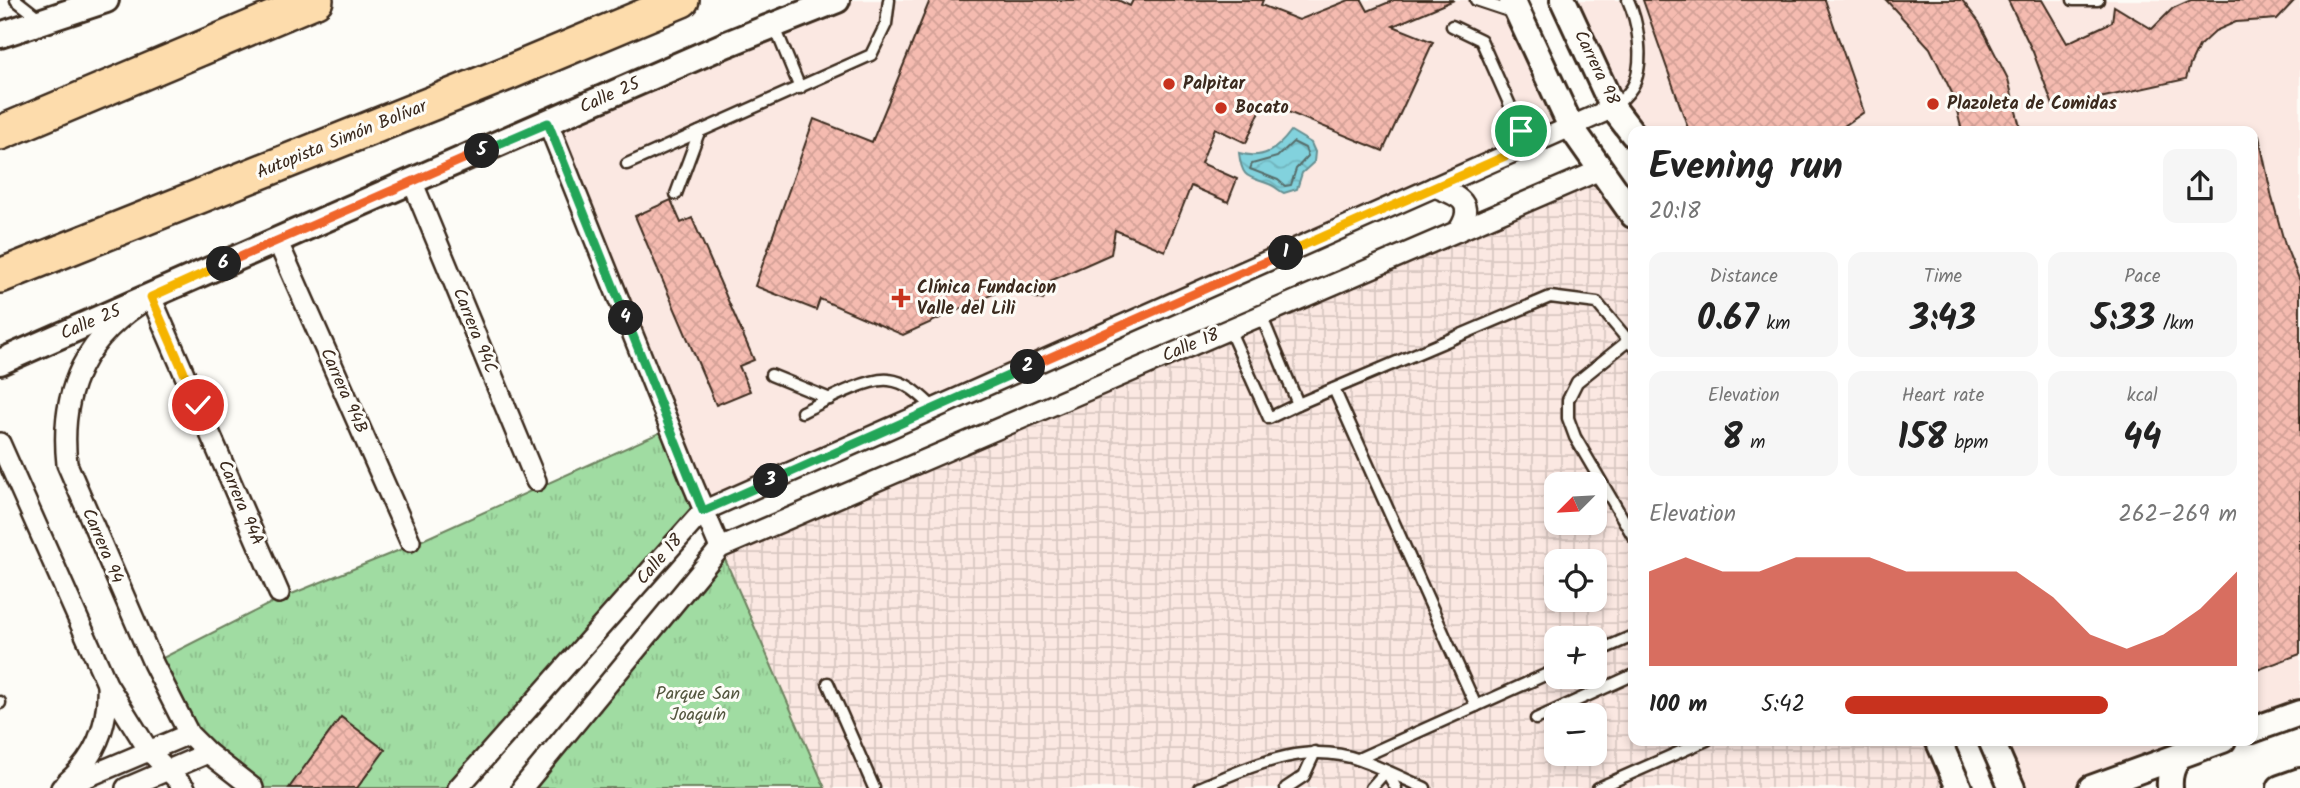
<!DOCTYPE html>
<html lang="en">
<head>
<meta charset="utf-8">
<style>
  :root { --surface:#fff; --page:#f6f6f6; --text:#222; --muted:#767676; --accent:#c8321e }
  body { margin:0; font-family:Kalam,sans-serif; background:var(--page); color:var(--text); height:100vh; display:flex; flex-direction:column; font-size:26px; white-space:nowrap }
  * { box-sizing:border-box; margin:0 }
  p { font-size:23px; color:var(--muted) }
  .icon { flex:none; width:38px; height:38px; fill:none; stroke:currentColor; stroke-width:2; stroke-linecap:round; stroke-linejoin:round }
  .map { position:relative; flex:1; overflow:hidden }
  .side { position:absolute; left:1628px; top:126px; width:630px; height:620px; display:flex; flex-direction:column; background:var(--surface); border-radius:14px; box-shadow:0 4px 10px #0003 }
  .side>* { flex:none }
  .needle { width:46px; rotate:246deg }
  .buttons { position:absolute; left:1544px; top:472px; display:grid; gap:14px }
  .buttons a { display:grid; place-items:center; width:63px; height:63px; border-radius:14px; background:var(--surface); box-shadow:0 4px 10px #0003; font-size:35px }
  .pin { position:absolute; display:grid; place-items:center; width:60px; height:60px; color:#fff; margin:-30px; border:4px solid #fff; border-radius:50%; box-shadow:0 2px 7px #0007 }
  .km { position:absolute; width:35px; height:35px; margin:-18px; border-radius:50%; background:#222; color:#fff; font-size:19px; line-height:35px; text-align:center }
  .round { display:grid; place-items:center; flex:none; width:74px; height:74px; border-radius:14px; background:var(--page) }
  .summary { display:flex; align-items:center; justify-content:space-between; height:119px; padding:0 21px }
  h1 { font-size:38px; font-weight:700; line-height:52px }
  .metrics { display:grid; grid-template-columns:repeat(3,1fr); gap:10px; height:119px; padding:7px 21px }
  .metrics div { display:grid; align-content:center; border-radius:14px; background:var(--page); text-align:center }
  .metrics b { font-size:35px; font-weight:700 }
  .metrics small { font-size:19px; font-weight:400 }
  .metrics p { font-size:19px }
  .chart { height:196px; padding:14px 21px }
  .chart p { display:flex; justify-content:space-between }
  .chart svg { width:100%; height:126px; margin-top:7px; fill:var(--accent); opacity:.7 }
  ul { padding:0 21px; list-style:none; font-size:23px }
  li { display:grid; grid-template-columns:112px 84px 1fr; align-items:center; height:52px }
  li i { height:18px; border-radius:9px; background:var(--accent) }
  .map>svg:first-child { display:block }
  .built { fill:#fbe8e2 }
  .industrial { fill:url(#industrial-grid); fill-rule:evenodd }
  .park { fill:url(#park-tufts); stroke:#6e8360; stroke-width:2 }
  .water { fill:url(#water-waves); stroke:#668f91; stroke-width:2 }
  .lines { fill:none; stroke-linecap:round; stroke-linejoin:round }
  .shore { stroke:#576d6a; stroke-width:2 }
  .building { fill:url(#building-cross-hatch); stroke:#3b2a1e; stroke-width:2 }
  .service-casing { stroke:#3b2a1e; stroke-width:15 }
  .minor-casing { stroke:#3b2a1e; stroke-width:24 }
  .tertiary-casing { stroke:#3b2a1e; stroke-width:30 }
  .trunk-casing { stroke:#3b2a1e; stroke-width:38 }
  .service { stroke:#fdfcf7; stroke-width:10 }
  .minor { stroke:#fdfcf7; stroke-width:19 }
  .tertiary { stroke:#fdfcf7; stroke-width:24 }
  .trunk { stroke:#fddcac; stroke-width:33 }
  .split-1-casing { stroke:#fff; stroke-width:14 }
  .split-2-casing { stroke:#fff; stroke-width:14 }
  .split-3-casing { stroke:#fff; stroke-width:14 }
  .split-4-casing { stroke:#fff; stroke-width:14 }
  .split-5-casing { stroke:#fff; stroke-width:14 }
  .split-6-casing { stroke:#fff; stroke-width:14 }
  .split-7-casing { stroke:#fff; stroke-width:14 }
  .split-1 { stroke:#f5b400; stroke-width:9 }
  .split-2 { stroke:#f0652b; stroke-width:9 }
  .split-3 { stroke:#22a559; stroke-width:9 }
  .split-4 { stroke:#22a559; stroke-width:9 }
  .split-5 { stroke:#22a559; stroke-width:9 }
  .split-6 { stroke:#f0652b; stroke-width:9 }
  .split-7 { stroke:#f5b400; stroke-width:9 }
  .poi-dot { fill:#c8321e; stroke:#fdfcf7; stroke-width:2.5 }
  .labels { text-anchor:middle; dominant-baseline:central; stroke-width:6; stroke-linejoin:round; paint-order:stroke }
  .street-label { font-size:18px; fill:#3b2a1e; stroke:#fdfcf7 }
  .poi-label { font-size:18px; font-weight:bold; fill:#3b2a1e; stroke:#fdfcf7; text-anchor:start }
  .park-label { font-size:18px; fill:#54563f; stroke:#fdfcf7 }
</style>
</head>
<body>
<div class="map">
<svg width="2300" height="788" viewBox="0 0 2300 788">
  <defs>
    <pattern id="industrial-grid" width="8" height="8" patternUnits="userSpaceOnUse" patternTransform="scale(1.75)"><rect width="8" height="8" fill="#fbe8e2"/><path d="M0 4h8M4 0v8" fill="none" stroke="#d8c7c1"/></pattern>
    <pattern id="park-tufts" width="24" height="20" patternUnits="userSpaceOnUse" patternTransform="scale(1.75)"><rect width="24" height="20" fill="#a0dca2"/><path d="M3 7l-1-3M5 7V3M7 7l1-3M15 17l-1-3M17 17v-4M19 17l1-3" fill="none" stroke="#8bbd8b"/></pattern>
    <pattern id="water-waves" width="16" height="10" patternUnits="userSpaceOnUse" patternTransform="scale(1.75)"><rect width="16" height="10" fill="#82d2dd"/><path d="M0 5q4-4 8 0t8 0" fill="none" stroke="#71b4bd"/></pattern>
    <pattern id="building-cross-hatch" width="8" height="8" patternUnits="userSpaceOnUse" patternTransform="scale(1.75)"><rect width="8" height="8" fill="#f5bbb0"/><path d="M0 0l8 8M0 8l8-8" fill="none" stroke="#d3a197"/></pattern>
  </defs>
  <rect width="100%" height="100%" fill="#fdfcf7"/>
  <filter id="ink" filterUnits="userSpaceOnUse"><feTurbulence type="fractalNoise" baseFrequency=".0143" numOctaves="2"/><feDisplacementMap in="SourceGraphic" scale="14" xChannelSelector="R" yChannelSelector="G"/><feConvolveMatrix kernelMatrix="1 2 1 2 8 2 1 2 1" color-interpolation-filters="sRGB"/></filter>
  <g filter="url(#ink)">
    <g class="built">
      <polygon points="837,0 1512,0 1571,127 703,511 548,123"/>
      <polygon points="1563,0 2300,0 2300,713 2252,730 2252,131 1633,131"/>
      <polygon points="1991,740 2223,740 2091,788 2012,788"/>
    </g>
    <path class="industrial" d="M1600,170L1633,215V740H1938L1959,788H825L721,548ZM1556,485H1594V523H1556ZM1556,562H1594V600H1556ZM1556,639H1594V677H1556ZM1556,716H1594V754H1556Z"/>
    <g class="park">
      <polygon points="670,428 703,511 458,788 357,788 385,750 341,717 293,783 299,788 253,788 208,753 153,663 277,600 407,547"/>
      <polygon points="720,548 825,788 522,788"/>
    </g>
    <path class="water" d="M1291,131L1311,143L1315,152L1314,162L1302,173L1297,189L1284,193C1279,191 1275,186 1269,184C1248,176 1242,179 1239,153C1263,160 1277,150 1291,131Z"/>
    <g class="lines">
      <polygon class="shore" points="1293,142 1305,148 1308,156 1296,169 1291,185 1285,186 1278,180 1250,169 1252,164 1277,157"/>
    </g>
    <g class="building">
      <polygon points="930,0 1118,0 1130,6 1133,0 1263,0 1261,5 1299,20 1349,0 1362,0 1368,11 1394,0 1454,0 1393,26 1433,42 1383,151 1264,102 1246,143 1215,128 1201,163 1237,179 1228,202 1191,186 1165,251 1115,230 1111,254 1050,281 1043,300 1006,288 903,335 820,299 816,310 755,286 814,119 872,142"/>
      <polygon points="1643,0 1825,0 1864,112 1837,131 1689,131"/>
      <polygon points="1886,0 1962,0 1979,22 2008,79 2021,131 1962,131 1953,95 1930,48"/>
      <polygon points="2008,0 2042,0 2067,43 2112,22 2114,6 2152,29 2173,8 2191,0 2295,0 2277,19 2236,22 2215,31 2199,46 2190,65 2186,79 2054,108 2033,52"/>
      <polygon points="2259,136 2272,198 2285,245 2300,281 2300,654 2252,672 2252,137"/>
      <polygon points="671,200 681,223 692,218 754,360 739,366 750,391 716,405 635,216"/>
      <polygon points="341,717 385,750 357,788 289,788"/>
    </g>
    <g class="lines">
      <g class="service-casing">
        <g id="service">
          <polyline points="16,0 39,18"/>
          <polyline points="1476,0 1515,13"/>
          <polyline points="2073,0 2098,0"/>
          <polyline points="774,25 800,88"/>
          <polyline points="1452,26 1481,40 1528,146"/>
          <path d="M1614,107C1621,101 1631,92 1635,82C1644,58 1638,22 1628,0"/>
          <polyline points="627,164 871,55 886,24 889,0"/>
          <polyline points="676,194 699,132"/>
          <polyline points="1261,315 1298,404 1550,297 1597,303 1633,346"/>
          <polyline points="1229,329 1269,418 1298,404"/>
          <polyline points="1628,341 1577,382 1568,400 1568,418 1575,437 1633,536"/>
          <polyline points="771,375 830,399"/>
          <polyline points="1334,389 1476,706"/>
          <path d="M802,412C821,403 868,377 889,380C908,382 921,396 934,408"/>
          <polyline points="1594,653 1633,636"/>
          <polyline points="828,683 874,788"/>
          <polyline points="0,702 0,703"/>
          <polyline points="1536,719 1633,675"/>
          <polyline points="1358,759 1556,670"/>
          <path d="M1199,788C1251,767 1303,740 1360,760C1382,768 1404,779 1425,788"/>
          <polyline points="1286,788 1304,776 1315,752"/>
          <polyline points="1371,788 1386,771 1396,788"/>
          <polyline points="1598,788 1707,740"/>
        </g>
      </g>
      <g class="minor-casing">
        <g id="minor">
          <polyline points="548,123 694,487 720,548"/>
          <polyline points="412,181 536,481"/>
          <path d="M1434,187C1460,196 1476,203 1458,231"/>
          <polyline points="277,240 410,541"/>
          <polyline points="0,443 107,684 149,751 185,788"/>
          <path d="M67,782C97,756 109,724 107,685"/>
          <polyline points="61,788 189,734"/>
          <polyline points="126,788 208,753"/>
          <path d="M253,788L208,753L189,734L153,663L67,464C59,389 86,335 151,297L279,593"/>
          <polyline points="458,788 703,511 1613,108"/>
          <polyline points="522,788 720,548 1600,170"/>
        </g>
      </g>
      <g class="tertiary-casing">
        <g id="tertiary">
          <polyline points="1512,0 1571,127 1633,215"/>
          <polyline points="1563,0 1613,108 1633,134"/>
          <polyline points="0,35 106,0"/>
          <polyline points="0,362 412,181 727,44 837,0"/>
          <polyline points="2252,730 2300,713"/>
          <polyline points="1938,740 1959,788"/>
          <polyline points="1991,740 2012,788"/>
          <polyline points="2091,788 2223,740"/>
          <path d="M2170,788C2169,775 2172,767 2179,756"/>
          <polyline points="2280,788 2300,781"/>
        </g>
      </g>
      <g class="trunk-casing">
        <g id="trunk">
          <polyline points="0,133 316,0"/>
          <polyline points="0,276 508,73 682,0"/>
        </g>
      </g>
      <use href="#service" class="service"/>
      <use href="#minor" class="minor"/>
      <use href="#tertiary" class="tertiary"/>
      <use href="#trunk" class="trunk"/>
    </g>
  </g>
  <g class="lines" filter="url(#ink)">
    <g class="split-1-casing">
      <polyline id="split-1" points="1286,253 1528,146 1521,131"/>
    </g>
    <g class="split-2-casing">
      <polyline id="split-2" points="1028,367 1286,253"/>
    </g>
    <g class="split-3-casing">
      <polyline id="split-3" points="771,481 1028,367"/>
    </g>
    <g class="split-4-casing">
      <polyline id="split-4" points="626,318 703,511 771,481"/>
    </g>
    <g class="split-5-casing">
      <polyline id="split-5" points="482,151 548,123 626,318"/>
    </g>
    <g class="split-6-casing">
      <polyline id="split-6" points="224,264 482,151"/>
    </g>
    <g class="split-7-casing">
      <polyline id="split-7" points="198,405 151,297 224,264"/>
    </g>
    <use href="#split-1" class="split-1"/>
    <use href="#split-2" class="split-2"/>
    <use href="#split-3" class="split-3"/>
    <use href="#split-4" class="split-4"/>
    <use href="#split-5" class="split-5"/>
    <use href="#split-6" class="split-6"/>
    <use href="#split-7" class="split-7"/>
  </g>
  <g class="poi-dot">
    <circle cx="1169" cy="84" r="7"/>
    <circle cx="1933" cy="104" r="7"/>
    <circle cx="1221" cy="108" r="7"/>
    <path d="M897.5 287.5h7v7h7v7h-7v7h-7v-7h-7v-7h7z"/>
  </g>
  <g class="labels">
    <g class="street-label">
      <text transform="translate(1596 68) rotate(64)">Carrera 98</text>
      <text transform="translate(610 96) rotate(-24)">Calle 25</text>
      <text transform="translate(342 140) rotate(-22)">Autopista Simón Bolívar</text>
      <text transform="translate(91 323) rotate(-23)">Calle 25</text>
      <text transform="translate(474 331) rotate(68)">Carrera 94C</text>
      <text transform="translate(1191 346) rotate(-23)">Calle 18</text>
      <text transform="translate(343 391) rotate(66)">Carrera 94B</text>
      <text transform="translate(240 503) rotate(67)">Carrera 94A</text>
      <text transform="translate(102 546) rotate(67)">Carrera 94</text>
      <text transform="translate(660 560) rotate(-49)">Calle 18</text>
    </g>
    <g class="poi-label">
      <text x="1183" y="84">Palpitar</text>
      <text x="1947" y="104">Plazoleta de Comidas</text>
      <text x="1235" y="108">Bocato</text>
      <text x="917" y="288">Clínica Fundacion<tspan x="917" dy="21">Valle del Lili</tspan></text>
    </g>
    <g class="park-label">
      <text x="698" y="694">Parque San<tspan x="698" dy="21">Joaquín</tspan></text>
    </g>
  </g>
</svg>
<div class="buttons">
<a><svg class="needle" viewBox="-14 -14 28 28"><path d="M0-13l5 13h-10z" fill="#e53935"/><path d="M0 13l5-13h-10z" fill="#767676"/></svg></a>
<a><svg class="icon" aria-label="locate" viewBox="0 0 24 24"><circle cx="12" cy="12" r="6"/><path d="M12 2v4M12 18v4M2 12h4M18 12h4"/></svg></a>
<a>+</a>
<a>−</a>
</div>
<div class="pin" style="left:1521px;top:131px;background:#1e9e55"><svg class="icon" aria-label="arrive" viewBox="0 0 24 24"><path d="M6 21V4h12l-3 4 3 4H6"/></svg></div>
<div class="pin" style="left:198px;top:405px;background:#d93025"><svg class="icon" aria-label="check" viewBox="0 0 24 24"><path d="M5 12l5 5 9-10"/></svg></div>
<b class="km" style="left:1286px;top:253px">1</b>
<b class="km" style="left:1028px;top:367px">2</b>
<b class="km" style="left:771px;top:481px">3</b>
<b class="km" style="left:626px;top:318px">4</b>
<b class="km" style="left:482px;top:151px">5</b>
<b class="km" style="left:224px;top:264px">6</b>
<section class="side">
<div class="summary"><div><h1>Evening run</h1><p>20:18</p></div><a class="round"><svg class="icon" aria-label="share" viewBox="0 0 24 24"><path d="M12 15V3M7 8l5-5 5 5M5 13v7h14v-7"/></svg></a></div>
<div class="metrics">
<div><p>Distance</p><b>0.67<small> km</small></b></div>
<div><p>Time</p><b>3:43</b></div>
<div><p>Pace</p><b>5:33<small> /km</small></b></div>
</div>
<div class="metrics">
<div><p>Elevation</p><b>8<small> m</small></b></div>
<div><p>Heart rate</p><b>158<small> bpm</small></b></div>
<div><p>kcal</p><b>44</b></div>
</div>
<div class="chart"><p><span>Elevation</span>262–269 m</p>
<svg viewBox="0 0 160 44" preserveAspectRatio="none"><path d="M0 44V11L10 6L20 11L30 11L40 6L50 6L60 6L70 11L80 11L90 11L100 11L110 20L120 33L130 38L140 33L150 24L160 11V44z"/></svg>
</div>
<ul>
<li><b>100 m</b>5:42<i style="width:67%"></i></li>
</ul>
</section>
</div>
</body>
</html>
